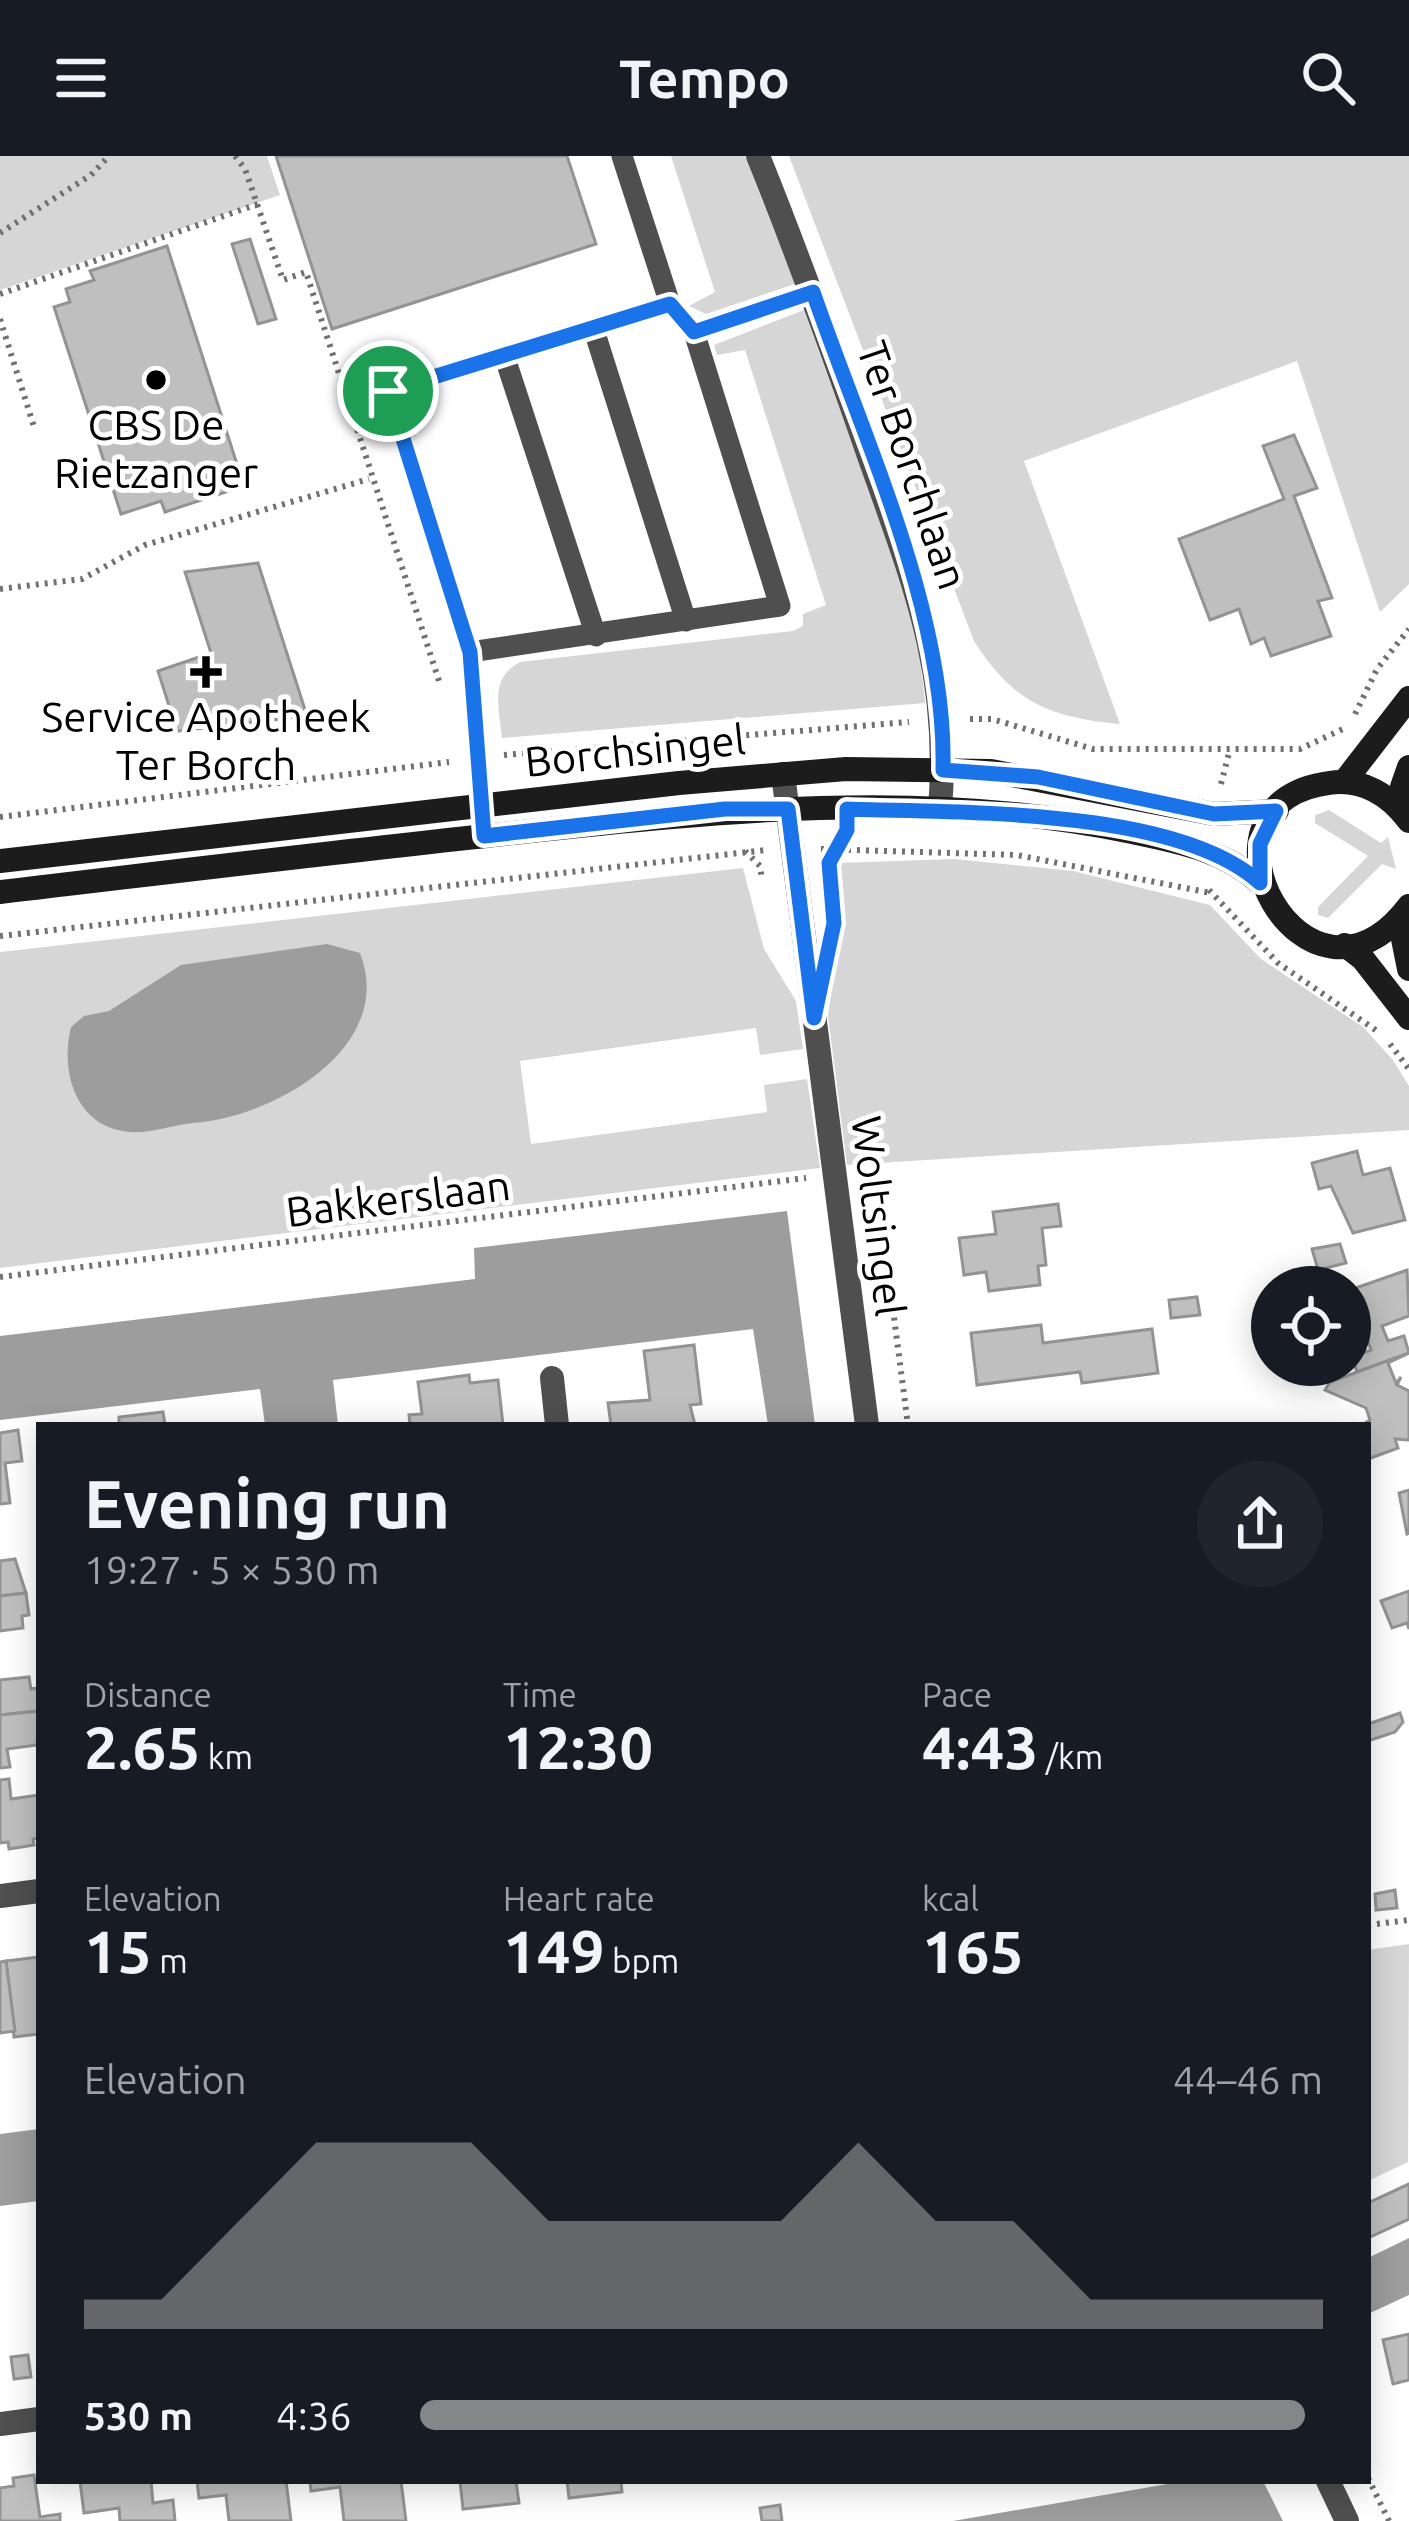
<!DOCTYPE html>
<html lang="en">
<head>
<meta charset="utf-8">
<style>
  :root { --surface:#171b24; --page:#20242c; --text:#f1f3f6; --muted:#9ea1a6; --accent:#858687 }
  body { margin:0; font-family:Ubuntu,sans-serif; background:var(--page); color:var(--text); height:100vh; display:flex; flex-direction:column; font-size:45px; white-space:nowrap }
  * { box-sizing:border-box; margin:0 }
  p { font-size:39px; color:var(--muted) }
  .icon { flex:none; width:66px; height:66px; fill:none; stroke:currentColor; stroke-width:2; stroke-linecap:round; stroke-linejoin:round }
  .map { position:relative; flex:1; overflow:hidden }
  .details { position:absolute; left:36px; top:1266px; width:1335px; height:1062px; display:flex; flex-direction:column; background:var(--surface); border-radius:0px; box-shadow:0 6px 30px #0003 }
  .details>* { flex:none }
  .controls { position:absolute; left:1251px; top:1110px; display:grid; gap:24px }
  .controls a { display:grid; place-items:center; width:120px; height:120px; border-radius:50%; background:var(--surface); box-shadow:0 6px 30px #0003; font-size:60px }
  .pin { position:absolute; display:grid; place-items:center; width:102px; height:102px; color:#fff; margin:-51px; border:6px solid #fff; border-radius:50%; box-shadow:0 3px 12px #0007 }
  .round { display:grid; place-items:center; flex:none; width:126px; height:126px; border-radius:63px; background:var(--page) }
  .summary { display:flex; align-items:center; justify-content:space-between; height:204px; padding:0 48px }
  h1 { font-size:66px; font-weight:700; line-height:90px }
  .metrics { display:grid; grid-template-columns:repeat(3,1fr); gap:18px; height:204px; padding:12px 48px }
  .metrics div { display:grid; align-content:center }
  .metrics b { font-size:60px; font-weight:700 }
  .metrics small { font-size:33px; font-weight:400 }
  .metrics p { font-size:33px }
  .chart { height:336px; padding:24px 48px }
  .chart p { display:flex; justify-content:space-between }
  .chart svg { width:100%; height:216px; margin-top:12px; fill:var(--accent); opacity:.7 }
  ul { padding:0 48px; list-style:none; font-size:39px }
  li { display:grid; grid-template-columns:192px 144px 1fr; align-items:center; height:90px }
  li i { height:30px; border-radius:15px; background:var(--accent) }
  header { display:flex; justify-content:space-between; align-items:center; height:156px; padding:0 48px; background:var(--surface); font-size:54px; font-weight:700 }
  .map>svg:first-child { display:block }
  .green { fill:#d6d6d6 }
  .water { fill:#9d9d9d }
  .building { fill:#bfbfbf; stroke:#939393; stroke-width:3 }
  .lines { fill:none; stroke-linecap:round; stroke-linejoin:round }
  .path { stroke:#717171; stroke-width:6; stroke-dasharray:3 6; stroke-linecap:butt }
  .lane { stroke:#4f4f4f; stroke-width:21 }
  .street { stroke:#4f4f4f; stroke-width:24 }
  .secondary { stroke:#1c1c1c; stroke-width:24 }
  .route-casing { stroke:#fff; stroke-width:24 }
  .route { stroke:#1a73e8; stroke-width:15 }
  .poi-dot { fill:#000; stroke:#fff; stroke-width:4.5 }
  .labels { text-anchor:middle; dominant-baseline:central; stroke-width:10; stroke-linejoin:round; paint-order:stroke }
  .poi-label { font-size:42px; fill:#000; stroke:#fff }
  .street-label { font-size:42px; fill:#000; stroke:#fff }
</style>
</head>
<body>
<header><svg class="icon" aria-label="menu" viewBox="0 0 24 24"><path d="M4 6h16M4 12h16M4 18h16"/></svg>Tempo<svg class="icon" aria-label="search" viewBox="0 0 24 24"><circle cx="10" cy="10" r="6"/><path d="M15 15l6 6"/></svg></header>
<div class="map">
<svg width="1409" height="2365" viewBox="0 0 1409 2365">
  <rect width="100%" height="100%" fill="#fff"/>
  <g class="green">
    <polygon points="0,0 267,0 280,39 0,134"/>
    <polygon points="671,0 745,0 795,128 706,158 689,150 715,136"/>
    <path d="M789,0H1409V428L1380,456L1297,205L1024,305L1120,568C1048,561 1013,546 974,485Z"/>
    <path d="M804,154L917,468L925,547L502,582C499,552 489,522 520,506L793,475L803,470V458L826,449L745,194L717,199L714,189Z"/>
    <polygon points="1329,654 1381,687 1388,681 1396,713 1382,708 1328,762 1318,759 1318,751 1368,700 1315,667 1315,659"/>
    <polygon points="955,703 1073,715 1210,749 1261,803 1363,871 1393,904 1409,930 1409,974 847,1009 828,860 841,759 837,707"/>
    <polygon points="743,712 764,793 796,845 803,893 760,899 756,872 520,905 531,988 767,956 764,929 807,923 820,1012 0,1112 0,796"/>
    <polygon points="1409,1788 1408,2006 1368,2025 1368,1794"/>
  </g>
  <g class="water">
    <path d="M327,788L360,797C397,892 272,962 193,967C172,969 150,978 129,976C75,971 60,915 71,871L84,860L109,855L181,809Z"/>
    <polygon points="787,1055 815,1269 768,1269 753,1173 333,1224 338,1269 265,1269 260,1233 0,1264 0,1180 475,1123 474,1092"/>
    <polygon points="39,1973 39,2045 0,2050 0,1978"/>
    <polygon points="1409,2082 1409,2139 1368,2158 1368,2102"/>
    <polygon points="1185,2325 1263,2325 1283,2365 953,2365"/>
  </g>
  <g class="building">
    <polygon points="276,0 567,0 596,88 332,173"/>
    <polygon points="250,83 276,163 258,168 232,88"/>
    <polygon points="167,90 244,330 165,356 161,345 121,358 54,151 70,146 66,133 94,124 90,115"/>
    <polygon points="1294,279 1317,332 1294,340 1332,442 1318,445 1331,480 1271,500 1264,482 1251,488 1239,453 1210,464 1179,383 1284,343 1263,290"/>
    <polygon points="258,407 307,560 177,575 158,515 211,497 185,416"/>
    <polygon points="1357,995 1363,1019 1390,1012 1405,1064 1353,1077 1331,1030 1319,1033 1312,1007"/>
    <polygon points="1058,1048 1061,1070 1042,1072 1046,1109 1038,1110 1040,1129 989,1135 986,1116 964,1119 959,1082 996,1078 993,1056"/>
    <polygon points="1340,1088 1346,1107 1318,1114 1312,1093"/>
    <polygon points="1407,1114 1409,1160 1382,1170 1388,1185 1404,1180 1409,1197 1357,1216 1352,1201 1371,1194 1350,1134"/>
    <polygon points="1197,1141 1200,1159 1171,1162 1169,1144"/>
    <polygon points="1041,1169 1043,1187 1152,1173 1158,1217 1082,1227 1080,1216 977,1229 971,1177"/>
    <polygon points="694,1189 701,1248 690,1249 695,1269 611,1269 608,1247 650,1244 644,1195"/>
    <polygon points="1409,1197 1388,1207 1396,1227 1401,1221 1397,1229 1409,1235 1409,1284 1395,1283 1398,1292 1368,1303 1368,1269 1362,1269 1370,1264 1366,1252 1325,1234 1330,1226"/>
    <polygon points="469,1219 470,1227 498,1224 503,1269 410,1269 409,1259 422,1258 418,1226"/>
    <polygon points="163,1256 165,1269 119,1269 119,1261"/>
    <polygon points="18,1274 22,1305 5,1307 10,1347 0,1348 0,1277"/>
    <polygon points="1409,1334 1409,1377 1407,1378 1399,1337"/>
    <polygon points="15,1403 26,1437 0,1440 0,1405"/>
    <polygon points="1409,1435 1409,1473 1407,1467 1392,1472 1381,1445"/>
    <polygon points="26,1437 29,1459 22,1460 23,1472 0,1475 0,1440"/>
    <polygon points="29,1521 31,1533 37,1532 39,1555 0,1559 0,1524"/>
    <polygon points="39,1555 37,1589 7,1593 10,1611 0,1612 0,1559"/>
    <polygon points="1400,1557 1403,1566 1395,1576 1368,1585 1368,1568"/>
    <polygon points="9,1623 11,1643 39,1639 39,1682 33,1683 34,1689 9,1693 8,1686 0,1687 0,1624"/>
    <polygon points="1395,1734 1397,1752 1376,1754 1375,1738"/>
    <polygon points="39,1801 39,1878 14,1881 6,1805"/>
    <polygon points="6,1805 15,1875 0,1877 0,1806"/>
    <polygon points="1409,2028 1409,2063 1368,2082 1368,2047"/>
    <polygon points="1409,2178 1409,2224 1393,2228 1383,2184"/>
    <polygon points="28,2199 31,2221 14,2223 11,2201"/>
    <polygon points="34,2319 40,2361 60,2358 60,2365 0,2365 0,2332 14,2330 13,2322"/>
    <polygon points="80,2325 151,2325 153,2347 173,2344 175,2365 120,2365 119,2352 84,2357"/>
    <polygon points="197,2325 286,2325 291,2365 229,2365 226,2339 199,2342"/>
    <polygon points="310,2325 401,2325 406,2365 344,2365 340,2331 311,2335"/>
    <polygon points="460,2325 516,2325 519,2347 463,2353"/>
    <polygon points="567,2325 621,2325 622,2336 569,2342"/>
    <polygon points="780,2349 782,2365 762,2365 760,2352"/>
  </g>
  <g class="lines">
    <g class="path">
      <polyline points="235,0 245,13 283,124 306,116 439,525"/>
      <polyline points="0,77 91,19 109,0"/>
      <polyline points="0,138 258,48"/>
      <polyline points="0,163 35,274"/>
      <polyline points="0,433 82,423 145,389 369,323"/>
      <polyline points="1355,558 1377,513 1409,473"/>
      <polyline points="970,563 992,563 1093,593 1300,593 1343,573"/>
      <polyline points="504,599 909,566"/>
      <polyline points="1221,628 1229,597"/>
      <polyline points="0,661 449,606"/>
      <polyline points="821,693 1017,699 1211,737"/>
      <polyline points="745,695 760,710 762,724"/>
      <polyline points="830,711 844,680"/>
      <polyline points="1209,734 1278,807 1377,875"/>
      <polyline points="0,780 766,694"/>
      <polyline points="1390,888 1409,913"/>
      <polyline points="861,1016 875,1015 908,1269"/>
      <polyline points="0,1121 806,1022"/>
      <polyline points="1368,1769 1409,1764"/>
      <polyline points="1368,2322 1389,2365"/>
    </g>
    <g class="lane">
      <polyline points="593,171 686,465"/>
      <polyline points="694,176 813,136"/>
      <polyline points="504,199 596,480"/>
      <polyline points="470,496 780,450 694,176 670,148"/>
      <polyline points="484,680 470,496 389,234 670,148 622,0"/>
    </g>
    <g class="street">
      <path d="M758,0C798,99 834,199 869,300C914,427 951,516 940,654"/>
      <polyline points="783,618 867,1269"/>
      <polyline points="552,1222 557,1269"/>
      <polyline points="0,1740 39,1735"/>
      <polyline points="0,2268 39,2263"/>
      <polyline points="1328,2325 1347,2365"/>
    </g>
    <g class="secondary">
      <polyline points="1344,626 1409,542"/>
      <polyline points="1402,656 1402,631 1409,611"/>
      <path d="M1409,665C1390,639 1362,622 1329,627C1176,647 1306,885 1409,750"/>
      <polyline points="0,705 679,627 846,613 991,615 1214,658 1277,655"/>
      <path d="M0,736C171,716 342,695 513,677C716,655 925,633 1127,675C1175,685 1223,693 1260,727"/>
      <polyline points="1399,763 1409,813"/>
      <polyline points="1345,789 1363,803 1409,862"/>
    </g>
  </g>
  <g class="lines">
    <g class="route-casing">
      <path id="route" d="M813,136C864,284 947,457 943,614L1038,621L1214,658L1276,655L1260,688V727C1177,651 956,657 847,653V674L829,707L834,767L814,862L788,653H725L484,680L470,496L388,235L670,148L694,176Z"/>
    </g>
    <use href="#route" class="route"/>
  </g>
  <g class="poi-dot">
    <circle cx="156" cy="224" r="12"/>
    <path d="M200 498h12v12h12v12h-12v12h-12v-12h-12v-12h12z"/>
  </g>
  <g class="labels">
    <g class="poi-label">
      <text x="156" y="268">CBS De<tspan x="156" dy="48">Rietzanger</tspan></text>
      <text x="206" y="560">Service Apotheek<tspan x="206" dy="48">Ter Borch</tspan></text>
    </g>
    <g class="street-label">
      <text transform="translate(913 309) rotate(71)">Ter Borchlaan</text>
      <text transform="translate(635 594) rotate(-6)">Borchsingel</text>
      <text transform="translate(398 1042) rotate(-7)">Bakkerslaan</text>
      <text transform="translate(879 1060) rotate(83)">Woltsingel</text>
    </g>
  </g>
</svg>
<div class="controls">
<a><svg class="icon" aria-label="locate" viewBox="0 0 24 24"><circle cx="12" cy="12" r="6"/><path d="M12 2v4M12 18v4M2 12h4M18 12h4"/></svg></a>
</div>
<div class="pin" style="left:388px;top:235px;background:#1e9e55"><svg class="icon" aria-label="arrive" viewBox="0 0 24 24"><path d="M6 21V4h12l-3 4 3 4H6"/></svg></div>
<section class="details">
<div class="summary"><div><h1>Evening run</h1><p>19:27 · 5 × 530 m</p></div><a class="round"><svg class="icon" aria-label="share" viewBox="0 0 24 24"><path d="M12 15V3M7 8l5-5 5 5M5 13v7h14v-7"/></svg></a></div>
<div class="metrics">
<div><p>Distance</p><b>2.65<small> km</small></b></div>
<div><p>Time</p><b>12:30</b></div>
<div><p>Pace</p><b>4:43<small> /km</small></b></div>
</div>
<div class="metrics">
<div><p>Elevation</p><b>15<small> m</small></b></div>
<div><p>Heart rate</p><b>149<small> bpm</small></b></div>
<div><p>kcal</p><b>165</b></div>
</div>
<div class="chart"><p><span>Elevation</span>44–46 m</p>
<svg viewBox="0 0 160 44" preserveAspectRatio="none"><path d="M0 44V38L10 38L20 22L30 6L40 6L50 6L60 22L70 22L80 22L90 22L100 6L110 22L120 22L130 38L140 38L150 38L160 38V44z"/></svg>
</div>
<ul>
<li><b>530 m</b>4:36<i style="width:98%"></i></li>
</ul>
</section>
</div>
</body>
</html>
